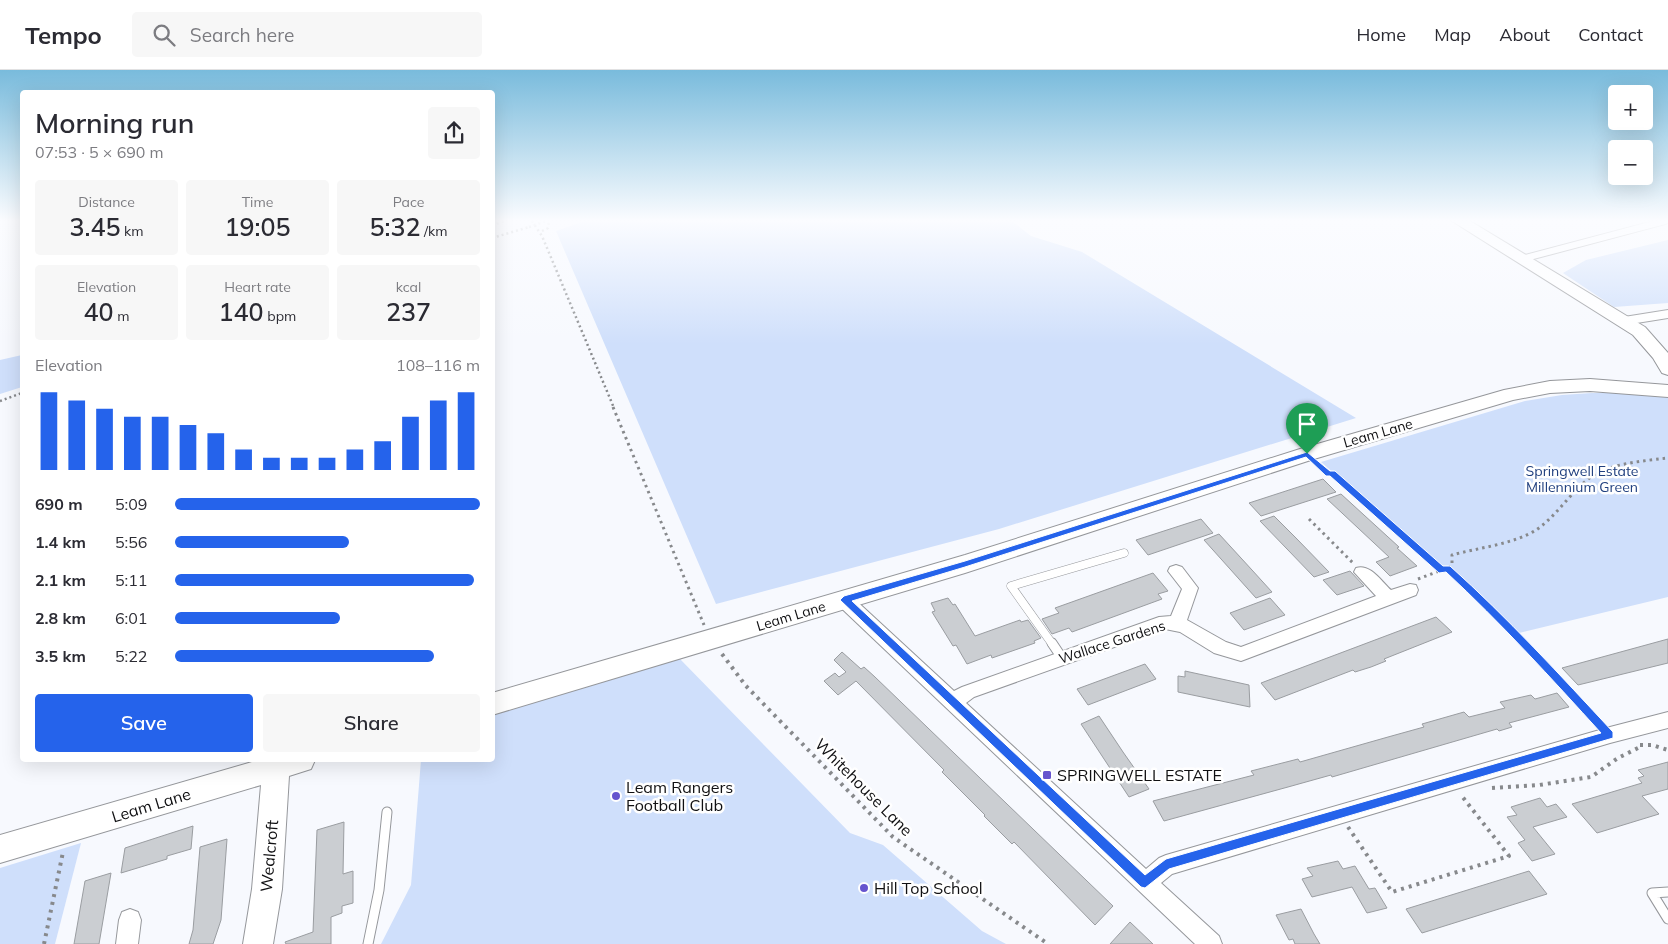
<!DOCTYPE html>
<html lang="en">
<head>
<meta charset="utf-8">
<style>
  :root { --surface:#fff; --page:#f7f7f7; --text:#2b2b33; --muted:#7c7c81; --line:#e1e1e2; --accent:#2563eb }
  body { margin:0; font-family:Mulish,sans-serif; background:var(--page); color:var(--text); height:100vh; display:flex; flex-direction:column; font-size:19px; white-space:nowrap }
  * { box-sizing:border-box; margin:0 }
  p { font-size:16px; color:var(--muted) }
  .icon { flex:none; width:28px; height:28px; fill:none; stroke:currentColor; stroke-width:2; stroke-linecap:round; stroke-linejoin:round }
  .map { position:relative; flex:1; overflow:hidden }
  .details { position:absolute; left:20px; top:20px; width:475px; height:672px; display:flex; flex-direction:column; background:var(--surface); border-radius:5px; box-shadow:0 5px 20px #0002 }
  .details>* { flex:none }
  .controls { position:absolute; left:1608px; top:15px; display:grid; gap:10px }
  .controls a { display:grid; place-items:center; width:45px; height:45px; border-radius:5px; background:var(--surface); box-shadow:0 5px 20px #0002; font-size:25px }
  .pin { position:absolute; display:grid; place-items:center; width:42px; height:42px; color:#fff; margin:-51px -21px; border-radius:50% 50% 50% 0; rotate:-45deg; box-shadow:0 0 5px #0007 }
  .pin .icon { rotate:45deg }
  .round { display:grid; place-items:center; flex:none; width:52px; height:52px; border-radius:5px; background:var(--page) }
  .summary { display:flex; align-items:center; justify-content:space-between; height:85px; padding:0 15px }
  h1 { font-size:28px; font-weight:600; line-height:38px }
  .figures { display:grid; grid-template-columns:repeat(3,1fr); gap:8px; height:85px; padding:5px 15px }
  .figures div { display:grid; align-content:center; border-radius:5px; background:var(--page); text-align:center }
  .figures b { font-size:25px; font-weight:600 }
  .figures small { font-size:14px; font-weight:400 }
  .figures p { font-size:14px }
  .chart { height:140px; padding:10px 15px }
  .chart p { display:flex; justify-content:space-between }
  .chart svg { width:100%; height:90px; margin-top:5px; stroke:var(--accent); stroke-width:6 }
  .cta { display:flex; gap:10px; margin-top:auto; padding:10px 15px }
  .cta a { flex:1; height:58px; border-radius:5px; background:var(--accent); color:#fff; font-size:20px; font-weight:600; line-height:58px; text-align:center }
  .cta a+a { background:var(--page); color:var(--text) }
  ul { padding:0 15px; list-style:none; font-size:16px }
  li { display:grid; grid-template-columns:80px 60px 1fr; align-items:center; height:38px }
  li i { height:12px; border-radius:6px; background:var(--accent) }
  header { display:flex; align-items:center; gap:30px; box-sizing:border-box; height:70px; padding:0 25px; background:var(--surface); border-bottom:1px solid var(--line) }
  header strong { font-size:24px }
  nav { display:flex; gap:28px; margin-inline-start:auto; font-size:18px }
  .search { width:350px; height:45px; background:var(--page); display:flex; align-items:center; gap:12px; box-sizing:border-box; padding:0 18px; border-radius:5px; color:var(--muted); font-size:19px }
  .map>svg:first-child { display:block }
  .green { fill:#cfdffb }
  .building { fill:#cbced2; stroke:#9a9da1 }
  .lines { fill:none; stroke-linecap:round; stroke-linejoin:round }
  .lane-far2-casing { stroke:#95979b; stroke-width:8 }
  .lane-far1-casing { stroke:#95979b; stroke-width:9 }
  .lane-casing { stroke:#95979b; stroke-width:11 }
  .street-casing { stroke:#95979b; stroke-width:2 }
  .secondary-casing { stroke:#95979b; stroke-width:2 }
  .path-far2 { stroke:#87898c; stroke-width:2.5; stroke-dasharray:2 3; stroke-linecap:butt }
  .path-far1 { stroke:#87898c; stroke-width:3; stroke-dasharray:2.5 4; stroke-linecap:butt }
  .path { stroke:#87898c; stroke-width:4; stroke-dasharray:3 5; stroke-linecap:butt }
  .lane-far2 { stroke:#fff; stroke-width:6 }
  .lane-far1 { stroke:#fff; stroke-width:8 }
  .lane { stroke:#fff; stroke-width:9 }
  .street { fill:#fff; fill-rule:evenodd }
  .secondary { fill:#fff; fill-rule:evenodd }
  .path-bridge { stroke:#87898c; stroke-width:2.5; stroke-dasharray:2 3; stroke-linecap:butt }
  .route { fill:#2563eb; stroke:#fff; fill-rule:evenodd }
  .poi-dot { fill:#6654ce; stroke:#fff; stroke-width:2 }
  .labels { text-anchor:middle; dominant-baseline:central; stroke-width:5; stroke-linejoin:round; paint-order:stroke }
  .street-label { font-size:14px; fill:#101012; stroke:#fff }
  .park-label { font-size:14px; fill:#21407f; stroke:#fff }
  .near-poi-label { font-size:16px; fill:#101012; stroke:#fff; text-anchor:start }
  .near-street-label { font-size:16px; fill:#101012; stroke:#fff }
</style>
</head>
<body>
<header>
<strong>Tempo</strong>
<div class="search"><svg class="icon" aria-label="search" viewBox="0 0 24 24"><circle cx="10" cy="10" r="6"/><path d="M15 15l6 6"/></svg>Search here</div>
<nav><a>Home</a><a>Map</a><a>About</a><a>Contact</a></nav>
</header>
<div class="map">
<svg width="1668" height="874" viewBox="0 0 1668 874">
  <rect width="100%" height="100%" fill="#f7f9fe"/>
  <g class="green">
    <polygon points="585,151 1012,151 1031,166 1082,182 1356,348 999,459 716,534 556,161"/>
    <polygon points="1668,170 1668,233 1614,237 1563,203 1586,190"/>
    <polygon points="22,285 22,317 0,324 0,290"/>
    <polygon points="1592,323 1624,323 1668,327 1668,527 1515,564 1446,501 1321,392 1525,331 1562,325"/>
    <polygon points="680,589 850,763 883,775 982,861 1006,874 381,874 411,815 421,690 492,690 493,645"/>
    <polygon points="81,773 55,874 0,874 0,798"/>
  </g>
  <g class="building">
    <polygon points="1323,409 1336,422 1261,446 1249,433"/>
    <polygon points="1341,424 1399,477 1397,478 1417,496 1390,506 1376,492 1389,487 1327,429"/>
    <polygon points="1274,446 1296,468 1329,502 1314,507 1260,451"/>
    <polygon points="1201,449 1213,463 1148,485 1136,470"/>
    <polygon points="1219,464 1252,500 1272,522 1256,528 1204,470"/>
    <polygon points="1350,501 1364,516 1337,525 1323,510"/>
    <polygon points="1153,503 1168,521 1158,524 1162,529 1072,562 1069,558 1052,564 1042,549 1059,543 1055,538"/>
    <polygon points="948,528 953,535 955,534 975,566 1020,550 1021,552 1028,550 1041,568 1034,571 1035,573 992,588 991,585 967,594 956,575 953,576 932,542 935,541 931,533"/>
    <polygon points="1270,528 1285,545 1244,560 1230,543"/>
    <polygon points="1436,547 1452,562 1384,589 1386,591 1371,597 1355,602 1353,600 1275,630 1261,613"/>
    <polygon points="1668,569 1668,593 1578,615 1562,598"/>
    <polygon points="842,582 861,599 864,597 875,607 1113,836 1095,855 1014,772 1012,774 984,746 985,745 942,702 944,700 856,611 838,625 824,611 835,603 839,607 846,602 834,590"/>
    <polygon points="1145,594 1156,609 1088,635 1077,619"/>
    <polygon points="1185,601 1249,615 1250,637 1178,622 1178,606 1185,607"/>
    <polygon points="1557,623 1569,637 1509,653 1512,657 1499,661 1497,659 1332,707 1331,705 1288,717 1164,751 1153,731 1254,705 1251,701 1298,689 1300,692 1388,667 1424,657 1422,654 1464,642 1469,647 1505,638 1500,632 1531,625 1535,629"/>
    <polygon points="1099,646 1123,682 1149,719 1129,727 1081,654"/>
    <polygon points="1668,692 1668,719 1642,726 1659,744 1597,763 1572,734 1642,713 1638,708 1644,706 1638,700"/>
    <polygon points="1540,728 1547,737 1556,734 1567,747 1533,757 1555,784 1532,791 1518,773 1525,770 1507,747 1517,745 1511,737"/>
    <polygon points="344,752 343,804 353,801 353,833 342,836 342,843 331,847 331,874 286,874 285,872 313,862 317,760"/>
    <polygon points="193,756 191,779 167,786 167,789 121,803 125,778"/>
    <polygon points="227,769 221,850 213,874 189,874 193,860 200,777"/>
    <polygon points="1338,791 1343,799 1355,796 1369,819 1375,818 1387,838 1367,843 1352,817 1312,827 1302,809 1313,806 1307,798"/>
    <polygon points="1529,801 1547,824 1422,863 1406,839"/>
    <polygon points="111,803 99,874 74,874 85,811"/>
    <polygon points="1301,839 1314,864 1320,874 1295,874 1293,869 1289,870 1276,845"/>
    <polygon points="1130,852 1153,874 1110,874"/>
  </g>
  <g class="lines">
    <g class="lane-far2-casing">
      <polyline id="lane-far2" points="1522,189 1665,151"/>
    </g>
    <g class="lane-far1-casing">
      <polyline id="lane-far1" points="1053,575 1011,516 1124,483"/>
    </g>
    <g class="lane-casing">
      <g id="lane">
        <polyline points="1052,573 1062,588"/>
        <polyline points="1668,822 1652,823 1668,849"/>
        <polyline points="368,874 379,820 387,742"/>
      </g>
    </g>
    <g class="street-casing">
      <g id="street">
        <polygon points="1668,240 1668,248 1624,255 1618,251 1624,247"/>
        <path d="M1176,495L1182,497L1198,518L1187,550L1226,572L1241,577L1376,526L1354,502L1356,498C1370,493 1382,512 1391,520L1410,514L1416,515L1418,520L1416,525L1241,591L1214,583L1180,562L1165,559L974,627L966,633L1146,799L1159,788L1166,785L1610,657L1668,642V658L1610,673L1172,804L1161,813L1219,866L1222,874H1195L838,535L836,530L838,525L844,523L850,525L954,621L962,617L1159,547L1171,546L1182,519L1168,501L1170,497Z"/>
        <polygon points="130,839 138,842 141,850 138,874 116,874 119,850 122,842"/>
      </g>
    </g>
    <g class="secondary-casing">
      <g id="secondary">
        <polygon points="1452,151 1470,151 1645,257 1668,283 1668,305 1662,303 1653,288 1633,265"/>
        <polygon points="1590,309 1668,315 1668,327 1590,321 1550,323 1513,330 1314,389 965,503 492,645 492,623 965,485 1300,379 1504,320 1550,311"/>
        <polygon points="259,690 315,690 311,699 289,706 282,819 273,874 243,874 252,819 261,715 0,793 0,765"/>
      </g>
    </g>
    <g class="path-far2">
      <polyline points="532,151 542,166 614,338"/>
      <polyline points="543,152 546,151"/>
      <polyline points="492,155 505,151"/>
      <polyline points="542,161 548,158 549,151"/>
      <polyline points="492,168 529,157"/>
      <polyline points="0,331 22,323"/>
    </g>
    <g class="path-far1">
      <polyline points="613,337 704,555"/>
      <polyline points="1318,394 1329,404 1332,403 1442,500"/>
      <polyline points="1309,449 1353,493"/>
      <polyline points="1447,499 1527,575"/>
      <path d="M1418,509L1450,497L1452,495V485C1477,478 1514,474 1536,460C1557,446 1571,421 1591,407C1612,393 1643,391 1668,388"/>
    </g>
    <g class="path">
      <polyline points="1526,573 1599,653"/>
      <polyline points="722,584 746,616 893,767 1048,874"/>
      <polyline points="1640,675 1652,675 1668,680"/>
      <polyline points="1492,718 1539,715 1591,707 1618,688 1642,676"/>
      <polyline points="1348,757 1392,822 1509,786 1461,725"/>
      <polyline points="44,874 63,782"/>
    </g>
    <use href="#lane-far2" class="lane-far2"/>
    <use href="#lane-far1" class="lane-far1"/>
    <use href="#lane" class="lane"/>
    <use href="#street" class="street"/>
    <use href="#secondary" class="secondary"/>
    <polyline class="path-bridge" points="529,157 543,152"/>
  </g>
  <linearGradient id="sky" x2="0" y2="1"><stop stop-color="#79bbdc"/><stop offset="0.55" stop-color="#fbfcff"/><stop offset="1" stop-color="#fbfcff" stop-opacity="0"/></linearGradient>
  <rect width="1668" height="274" fill="url(#sky)"/>
  <path class="route" d="M1307,382L1330,401H1335L1443,496H1450C1508,548 1560,605 1613,662V668L1169,799L1145,818L1141,817L840,530L844,526L965,491ZM1306,387L1326,406H1330L1439,503L1446,502C1501,553 1551,608 1601,663L1166,789L1145,805L852,531L965,497Z"/>
  <g class="poi-dot">
    <rect x="1042" y="700" width="10" height="10" rx="2.5"/>
    <circle cx="616" cy="726" r="5"/>
    <circle cx="864" cy="818" r="5"/>
  </g>
  <g class="labels">
    <g class="street-label">
      <text transform="translate(1378 363) rotate(-16)">Leam Lane</text>
      <text transform="translate(791 546) rotate(-17)">Leam Lane</text>
      <text transform="translate(1112 572) rotate(-18)">Wallace Gardens</text>
    </g>
    <g class="park-label">
      <text x="1582" y="401">Springwell Estate<tspan x="1582" dy="16">Millennium Green</tspan></text>
    </g>
    <g class="near-poi-label">
      <text x="1057" y="705">SPRINGWELL ESTATE</text>
      <text x="626" y="717">Leam Rangers<tspan x="626" dy="18">Football Club</tspan></text>
      <text x="874" y="818">Hill Top School</text>
    </g>
    <g class="near-street-label">
      <text transform="translate(864 717) rotate(45)">Whitehouse Lane</text>
      <text transform="translate(151 735) rotate(-17)">Leam Lane</text>
      <text transform="translate(269 786) rotate(-85)">Wealcroft</text>
    </g>
  </g>
</svg>
<div class="controls">
<a>+</a>
<a>−</a>
</div>
<div class="pin" style="left:1307px;top:384px;background:#1e9e55"><svg class="icon" aria-label="arrive" viewBox="0 0 24 24"><path d="M6 21V4h12l-3 4 3 4H6"/></svg></div>
<section class="details">
<div class="summary"><div><h1>Morning run</h1><p>07:53 · 5 × 690 m</p></div><a class="round"><svg class="icon" aria-label="share" viewBox="0 0 24 24"><path d="M12 15V3M7 8l5-5 5 5M5 13v7h14v-7"/></svg></a></div>
<div class="figures">
<div><p>Distance</p><b>3.45<small> km</small></b></div>
<div><p>Time</p><b>19:05</b></div>
<div><p>Pace</p><b>5:32<small> /km</small></b></div>
</div>
<div class="figures">
<div><p>Elevation</p><b>40<small> m</small></b></div>
<div><p>Heart rate</p><b>140<small> bpm</small></b></div>
<div><p>kcal</p><b>237</b></div>
</div>
<div class="chart"><p><span>Elevation</span>108–116 m</p>
<svg viewBox="0 0 160 44" preserveAspectRatio="none"><path d="M5 44V6M15 44V10M25 44V14M35 44V18M45 44V18M55 44V22M65 44V26M75 44V34M85 44V38M95 44V38M105 44V38M115 44V34M125 44V30M135 44V18M145 44V10M155 44V6"/></svg>
</div>
<ul>
<li><b>690 m</b>5:09<i style="width:100%"></i></li>
<li><b>1.4 km</b>5:56<i style="width:57%"></i></li>
<li><b>2.1 km</b>5:11<i style="width:98%"></i></li>
<li><b>2.8 km</b>6:01<i style="width:54%"></i></li>
<li><b>3.5 km</b>5:22<i style="width:85%"></i></li>
</ul>
<div class="cta"><a>Save</a><a>Share</a></div>
</section>
</div>
</body>
</html>
